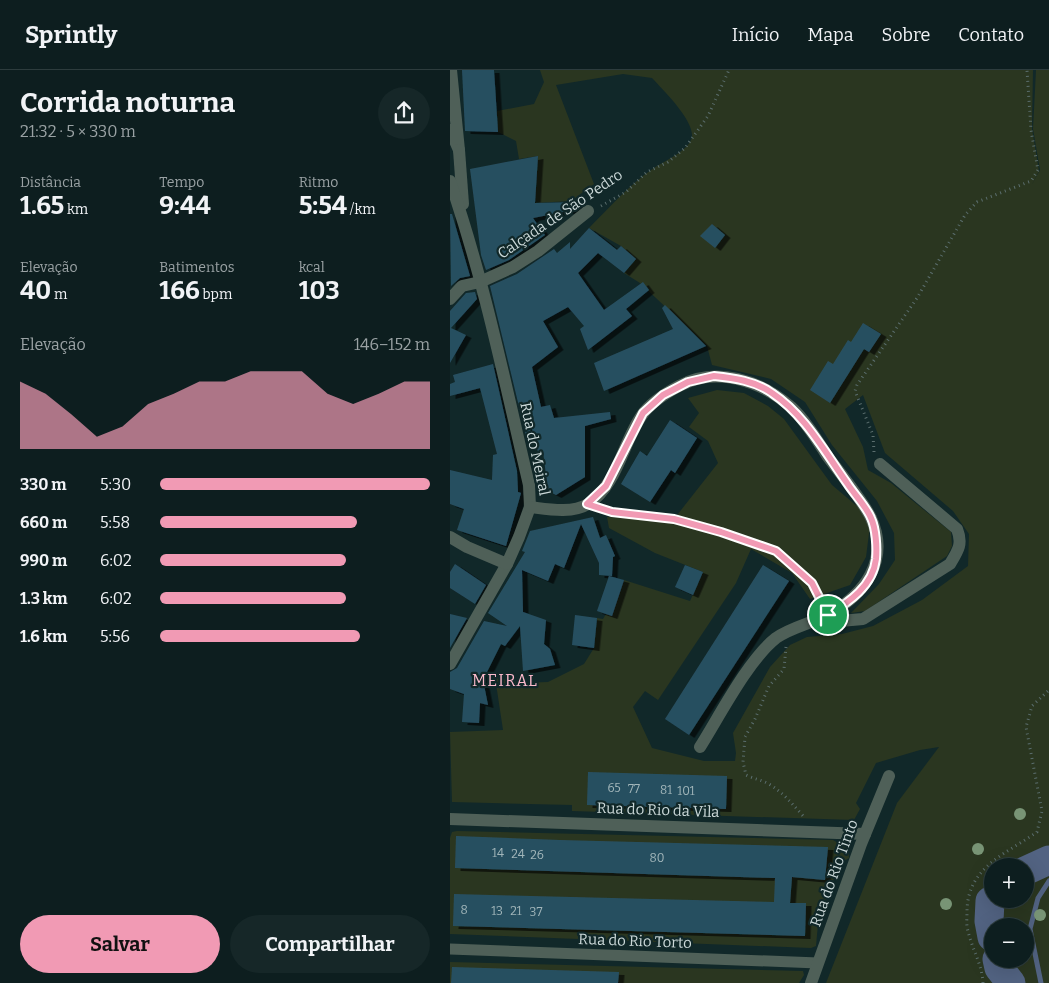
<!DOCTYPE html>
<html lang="pt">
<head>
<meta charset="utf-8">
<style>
  :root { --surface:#0d1e1f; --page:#162728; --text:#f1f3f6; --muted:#9aa2a4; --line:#2d3c3d; --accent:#f19ab4 }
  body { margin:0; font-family:Bitter,serif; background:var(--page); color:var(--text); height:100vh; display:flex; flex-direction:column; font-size:19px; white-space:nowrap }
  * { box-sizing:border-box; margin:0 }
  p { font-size:16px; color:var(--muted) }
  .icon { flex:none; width:28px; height:28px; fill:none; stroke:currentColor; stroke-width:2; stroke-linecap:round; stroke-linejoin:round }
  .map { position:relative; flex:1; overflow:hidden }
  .details { display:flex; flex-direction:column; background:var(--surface); width:450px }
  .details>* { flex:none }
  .tools { position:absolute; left:534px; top:788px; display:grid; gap:10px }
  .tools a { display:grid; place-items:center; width:50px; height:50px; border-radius:50%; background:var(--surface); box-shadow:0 5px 20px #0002,0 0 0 1px var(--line); font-size:25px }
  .pin { position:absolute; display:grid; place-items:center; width:42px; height:42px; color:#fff; margin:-21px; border:2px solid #fff; border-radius:50%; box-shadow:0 1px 5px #0007 }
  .round { display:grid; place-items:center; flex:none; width:52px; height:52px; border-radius:26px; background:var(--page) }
  .head { display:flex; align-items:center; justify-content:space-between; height:85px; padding:0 20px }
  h1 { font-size:28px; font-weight:700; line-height:38px }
  .metrics { display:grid; grid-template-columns:repeat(3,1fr); gap:8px; height:85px; padding:5px 20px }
  .metrics div { display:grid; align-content:center }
  .metrics b { font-size:25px; font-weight:700 }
  .metrics small { font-size:14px; font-weight:400 }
  .metrics p { font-size:14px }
  .chart { height:140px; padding:10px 20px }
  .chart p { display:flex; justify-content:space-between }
  .chart svg { width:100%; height:90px; margin-top:5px; fill:var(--accent); opacity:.7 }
  .button { display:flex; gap:10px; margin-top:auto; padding:10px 20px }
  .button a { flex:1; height:58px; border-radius:30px; background:var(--accent); color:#111; font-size:20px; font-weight:700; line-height:58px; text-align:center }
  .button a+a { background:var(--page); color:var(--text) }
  ul { padding:0 20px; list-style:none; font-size:16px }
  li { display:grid; grid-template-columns:80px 60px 1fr; align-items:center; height:38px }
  li i { height:12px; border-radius:6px; background:var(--accent) }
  header { display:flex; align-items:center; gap:30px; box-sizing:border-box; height:70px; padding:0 25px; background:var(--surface); border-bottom:1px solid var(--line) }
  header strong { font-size:24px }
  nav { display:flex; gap:28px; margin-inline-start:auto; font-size:18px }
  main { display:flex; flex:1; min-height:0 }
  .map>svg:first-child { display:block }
  .green { fill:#2a3620; fill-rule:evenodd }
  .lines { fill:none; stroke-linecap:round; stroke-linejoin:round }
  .stream { stroke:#526382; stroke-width:5 }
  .river { stroke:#526382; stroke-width:29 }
  .building { fill:#284f61; filter:url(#shadow) }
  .path { stroke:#5b6e6e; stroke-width:3; stroke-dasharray:1 4; stroke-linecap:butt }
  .pedestrian { stroke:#4f6058; stroke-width:11 }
  .minor { stroke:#4f6058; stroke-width:12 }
  .tree { fill:#789475 }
  .route-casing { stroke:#fff; stroke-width:10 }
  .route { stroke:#f19ab4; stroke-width:6 }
  .labels { text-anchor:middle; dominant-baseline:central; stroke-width:4.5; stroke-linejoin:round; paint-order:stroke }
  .number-label { font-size:12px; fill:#a2b6ba }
  .street-label { font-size:15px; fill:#cbd8d8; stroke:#112829 }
  .neighbourhood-label { font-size:16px; letter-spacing:1px; fill:#fdbbcd; stroke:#112829 }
</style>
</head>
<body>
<header>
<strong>Sprintly</strong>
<nav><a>Início</a><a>Mapa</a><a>Sobre</a><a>Contato</a></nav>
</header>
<main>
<section class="details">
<div class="head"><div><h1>Corrida noturna</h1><p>21:32 · 5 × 330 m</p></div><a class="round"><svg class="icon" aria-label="share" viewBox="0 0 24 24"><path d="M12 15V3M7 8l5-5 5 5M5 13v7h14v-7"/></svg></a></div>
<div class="metrics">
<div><p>Distância</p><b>1.65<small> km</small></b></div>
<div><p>Tempo</p><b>9:44</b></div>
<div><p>Ritmo</p><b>5:54<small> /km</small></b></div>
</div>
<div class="metrics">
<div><p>Elevação</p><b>40<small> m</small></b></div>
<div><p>Batimentos</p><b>166<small> bpm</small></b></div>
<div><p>kcal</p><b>103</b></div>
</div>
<div class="chart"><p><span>Elevação</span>146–152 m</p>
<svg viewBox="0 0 160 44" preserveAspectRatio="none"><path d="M0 44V11L10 17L20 27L30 38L40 33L50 22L60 17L70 11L80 11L90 6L100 6L110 6L120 17L130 22L140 17L150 11L160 11V44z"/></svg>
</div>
<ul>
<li><b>330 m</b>5:30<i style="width:100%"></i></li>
<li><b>660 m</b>5:58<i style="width:73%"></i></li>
<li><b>990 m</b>6:02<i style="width:69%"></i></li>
<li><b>1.3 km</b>6:02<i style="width:69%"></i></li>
<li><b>1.6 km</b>5:56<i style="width:74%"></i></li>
</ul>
<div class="button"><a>Salvar</a><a>Compartilhar</a></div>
</section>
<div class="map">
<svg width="599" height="913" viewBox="0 0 599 913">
  <defs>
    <filter id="shadow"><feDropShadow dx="5.5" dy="3" stdDeviation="0" flood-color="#0009"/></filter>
  </defs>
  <rect width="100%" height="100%" fill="#112829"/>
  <g class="green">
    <path d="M90,0H583L582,59L589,101L581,116L590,100L583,59L586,0H599V913H376L447,733L489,677L470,680L426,693L406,733L410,739L404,750L122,741V735L2,732L0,662L53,660L45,607L70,613L98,612L134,594L144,578L147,548L153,549L156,544L162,546L174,510L240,531L253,502L205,483L159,458L157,447L224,449L268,393L258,371L239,357L249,343L238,328L267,320L294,323L318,336L334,349L382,415L421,448L416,487L400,515L360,529L342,503L301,479L286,513L208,630L195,621L183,637L202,678L254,691H285L286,683L283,663L320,597L340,575L357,567L392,564L423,556L472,530L518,496L519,464L503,441L435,383L413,325L395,339L413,377L418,400L441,413L501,462L502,476L497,486L415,541L401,543L429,514L445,490L444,463L427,431L382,375L355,332L321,309L262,295L257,276L190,213L174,203L185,189L171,176L139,158C159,138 180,114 204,98C214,91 239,81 242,67C244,50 213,20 202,8L173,4L106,15L144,114L121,131L85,133L88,86L69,89L66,71L48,62L47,41L84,34L94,12ZM542,796H575V829H542ZM542,856H575V889H542Z"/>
    <polygon points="7,761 383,770 398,779 399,788 389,794 368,854 366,876 361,878 0,864 0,768 2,762"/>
    <polygon points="0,892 353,901 354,905 349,913 0,913"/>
  </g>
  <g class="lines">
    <polyline class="stream" points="591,913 580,859 588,828 599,811"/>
    <g class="river">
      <polyline points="575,801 599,790"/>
      <polyline points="542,867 539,851 540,831 543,829"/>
      <polyline points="547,889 549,898 561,913"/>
    </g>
  </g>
  <g class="building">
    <polygon points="12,0 44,0 48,62 15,61"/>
    <polygon points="88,86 85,133 127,132 128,139 83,148 95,165 59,190 36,200 31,185 20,99"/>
    <polygon points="0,144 2,144 20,206 10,208 1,216"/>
    <polygon points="262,154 275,165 265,178 250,166"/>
    <polygon points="139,158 167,180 171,176 186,189 174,203 148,183 128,203 154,240 193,212 199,220 176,239 182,246 138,280 130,259 134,256 118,237 93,251 108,277 82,297 91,337 100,335 104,348 160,342 161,349 135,356 135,407 106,425 98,421 93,381 88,382 81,356 78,374 40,216 67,204 104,179 107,183 120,172 120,179"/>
    <polygon points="25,222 27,229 1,258 16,265 0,293 0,241 16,223"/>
    <polygon points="215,235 256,276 154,321 144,293 223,259 212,238"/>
    <polygon points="413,253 431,264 419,282 414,279 380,333 360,320 378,291 383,294 398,270 401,272"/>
    <polygon points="43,294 67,401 68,422 71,423 56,476 7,460 14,439 0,434 0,400 42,410 43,385 47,384 30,318 0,326 0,314 5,312 3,305"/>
    <polygon points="220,350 247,368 225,403 221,400 200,432 171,414 190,381 197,386"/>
    <polygon points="143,447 150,468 156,465 165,486 163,487 162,506 149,505 149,493 131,454 114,498 105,494 98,511 72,500 73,542 96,550 94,574 100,579 105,595 73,601 70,556 55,576 51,574 33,610 38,635 30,633 29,653 12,652 14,624 0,619 0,602 7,598 34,551 57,556 38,543 75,482 72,481 80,461"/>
    <polygon points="5,494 36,515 25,534 0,518 0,502"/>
    <polygon points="235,495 253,502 243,525 225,517"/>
    <polygon points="313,495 339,511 239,665 215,649"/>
    <polygon points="159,506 174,510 162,546 147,541"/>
    <polygon points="0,544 17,548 0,578"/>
    <polygon points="125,545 147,548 144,578 122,575"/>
    <polygon points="138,702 277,706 276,739 137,735"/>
    <polygon points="6,766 110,770 378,777 375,810 342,807 340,833 356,833 355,866 75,858 3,856 4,824 324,832 325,808 5,798"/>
    <polygon points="2,897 169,902 168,913 1,913"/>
  </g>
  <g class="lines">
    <g class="path">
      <polyline points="151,136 176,122 197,102 218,92 235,78 258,46 279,0"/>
      <polyline points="424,382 423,365 405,321 407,315 467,228 515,145 527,132 581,111 588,100 581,60 577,0"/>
      <polyline points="153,439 224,449 271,462 326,481 361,513 372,533"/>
      <path d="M336,577L334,599L319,616L305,649L295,667L293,692L296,705C304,709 312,710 319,714C334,723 343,735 355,748"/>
      <path d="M533,913C532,894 522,879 518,861C516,855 517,848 517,842C517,797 556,784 587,762L592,741L576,657L582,636L599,620"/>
    </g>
    <polyline class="pedestrian" points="0,879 368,893"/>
    <g class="minor">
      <polyline points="0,60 9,80 1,0"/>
      <polyline points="9,80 13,134"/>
      <path d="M0,111C34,209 55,313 79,415L80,437L69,467L57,494L0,594"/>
      <polyline points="0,229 12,216 30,212 63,197 88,181 138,141"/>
      <path d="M80,437C97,439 122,444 138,434C167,416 173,372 192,345C201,332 216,323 229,316C266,296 310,310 341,337C356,351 367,370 378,387C390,403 413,431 421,448C440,490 415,524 379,544C363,553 341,557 326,568C298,590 269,647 250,677"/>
      <polyline points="0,467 17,477 57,494"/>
      <path d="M378,545L390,551L413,549L500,494C508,481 513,474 507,459L430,394"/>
      <polyline points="0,749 415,764"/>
      <polyline points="361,913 411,774 439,706"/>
    </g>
  </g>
  <g class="tree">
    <circle cx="570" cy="744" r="6"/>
    <circle cx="528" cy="779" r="6"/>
    <circle cx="496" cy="834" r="6"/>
    <circle cx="590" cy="845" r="6"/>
  </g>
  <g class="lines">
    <g class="route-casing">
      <path id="route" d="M264,306C284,308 305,311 322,323C355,345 374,381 397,413C404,424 416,436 421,448C426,459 427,477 426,489C423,516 399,532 378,545L362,513L326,481L271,462L224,449L162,442L137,434L156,416L193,343L213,325L238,312Z"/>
    </g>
    <use href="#route" class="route"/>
  </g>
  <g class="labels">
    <g class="number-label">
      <text x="164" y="718">65</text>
      <text x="184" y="719">77</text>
      <text x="216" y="720">81</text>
      <text x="236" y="721">101</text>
      <text x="48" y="783">14</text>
      <text x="68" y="784">24</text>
      <text x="87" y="785">26</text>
      <text x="207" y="788">80</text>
      <text x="14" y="840">8</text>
      <text x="47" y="841">13</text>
      <text x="66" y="841">21</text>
      <text x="86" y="842">37</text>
    </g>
    <g class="street-label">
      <text transform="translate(110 144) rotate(-34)">Calçada de São Pedro</text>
      <text transform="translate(85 379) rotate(78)">Rua do Meiral</text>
      <text transform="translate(208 740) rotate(2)">Rua do Rio da Vila</text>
      <text transform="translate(384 803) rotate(-70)">Rua do Rio Tinto</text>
      <text transform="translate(185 871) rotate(2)">Rua do Rio Torto</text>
    </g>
    <g class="neighbourhood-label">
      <text x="55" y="610">MEIRAL</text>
    </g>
  </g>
</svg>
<div class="tools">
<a>+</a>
<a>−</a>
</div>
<div class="pin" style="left:378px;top:545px;background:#1e9e55"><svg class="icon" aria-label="arrive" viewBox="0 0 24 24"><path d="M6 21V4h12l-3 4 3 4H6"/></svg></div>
</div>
</main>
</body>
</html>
